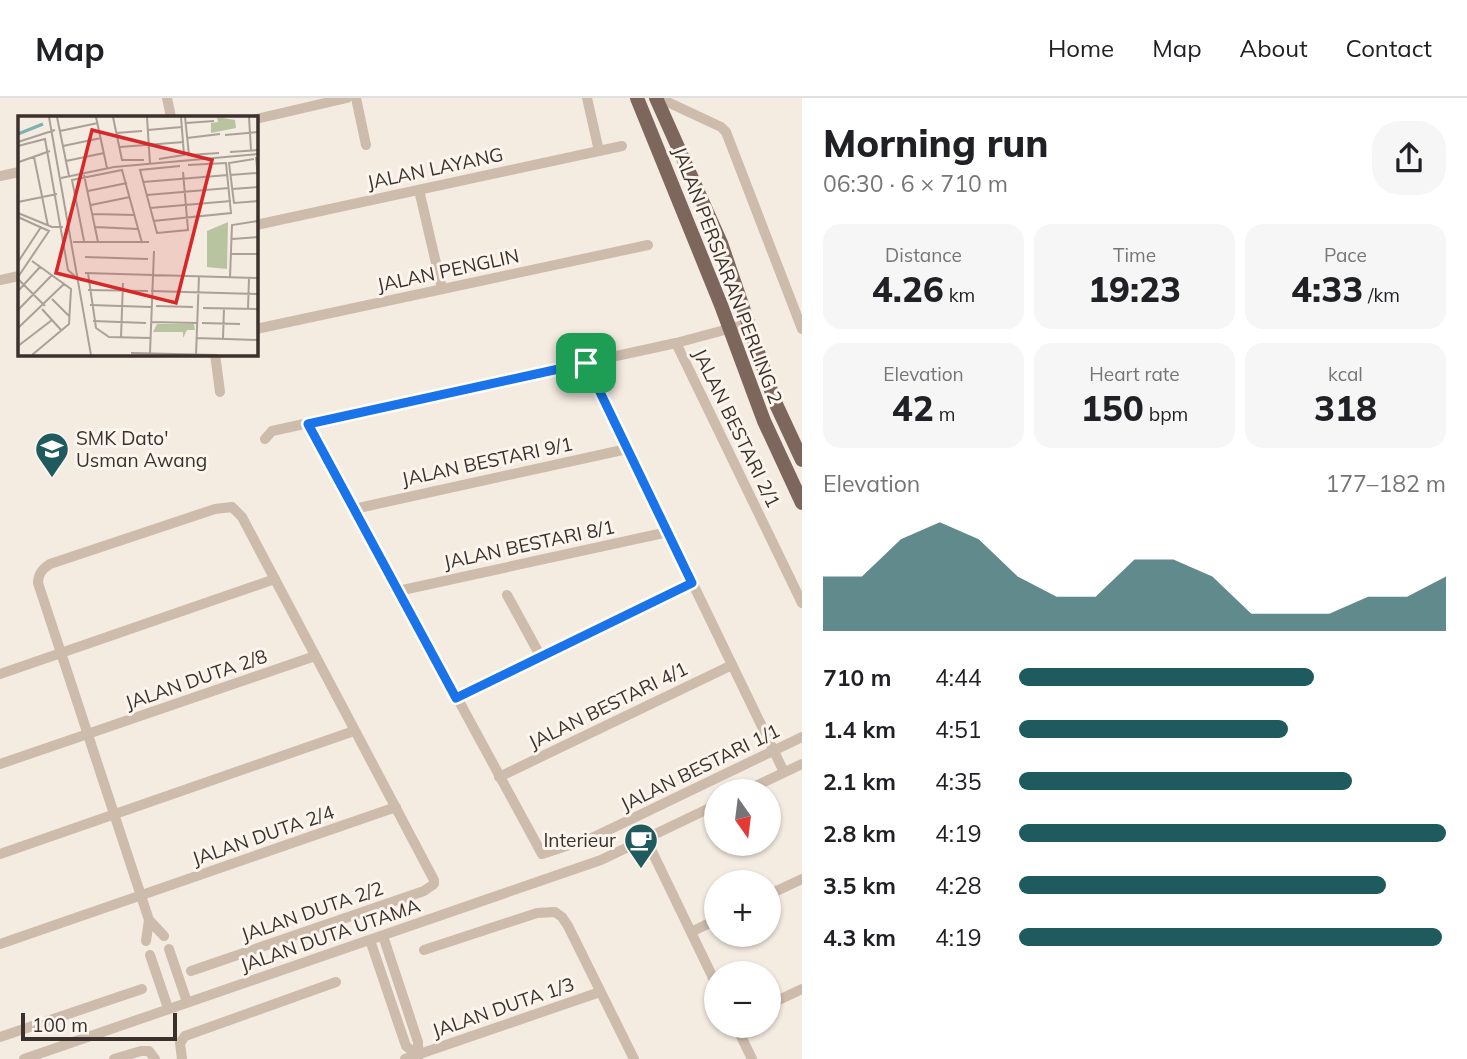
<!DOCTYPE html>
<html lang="en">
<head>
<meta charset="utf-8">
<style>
  :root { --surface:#fff; --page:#f6f6f6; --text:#202124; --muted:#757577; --line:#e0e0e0; --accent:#1f5a5e }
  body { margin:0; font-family:Mulish,sans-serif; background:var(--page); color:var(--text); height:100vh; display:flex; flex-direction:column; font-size:26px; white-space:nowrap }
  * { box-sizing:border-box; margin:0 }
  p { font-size:23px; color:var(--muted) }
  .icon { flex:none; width:38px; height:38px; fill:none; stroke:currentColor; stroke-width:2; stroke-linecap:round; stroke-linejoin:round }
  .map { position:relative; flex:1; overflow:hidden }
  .sheet { display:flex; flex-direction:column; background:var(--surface); width:665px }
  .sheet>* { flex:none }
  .needle { width:46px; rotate:166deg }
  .buttons { position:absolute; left:704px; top:681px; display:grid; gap:14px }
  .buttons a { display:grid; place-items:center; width:77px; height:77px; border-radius:50%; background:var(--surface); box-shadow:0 2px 5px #0004; font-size:35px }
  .scale { position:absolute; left:21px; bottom:18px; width:156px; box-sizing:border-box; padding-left:7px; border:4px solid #3b302b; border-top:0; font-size:19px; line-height:24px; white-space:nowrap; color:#3b302b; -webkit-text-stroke:5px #fbf5ee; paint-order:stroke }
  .pin { position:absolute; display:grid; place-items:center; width:60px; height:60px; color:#fff; margin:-30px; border-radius:14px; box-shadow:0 4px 10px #0006 }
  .round { display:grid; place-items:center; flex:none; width:74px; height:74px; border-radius:28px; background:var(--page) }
  .overview { display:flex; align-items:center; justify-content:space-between; height:119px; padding:0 21px }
  h1 { font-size:38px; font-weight:800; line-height:52px }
  .stats { display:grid; grid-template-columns:repeat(3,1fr); gap:10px; height:119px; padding:7px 21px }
  .stats div { display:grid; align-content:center; border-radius:18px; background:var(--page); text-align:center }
  .stats b { font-size:35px; font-weight:800 }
  .stats small { font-size:19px; font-weight:400 }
  .stats p { font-size:19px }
  .chart { height:196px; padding:14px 21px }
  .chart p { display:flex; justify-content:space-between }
  .chart svg { width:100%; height:126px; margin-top:7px; fill:var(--accent); opacity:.7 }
  ul { padding:0 21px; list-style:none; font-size:23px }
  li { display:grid; grid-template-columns:112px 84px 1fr; align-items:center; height:52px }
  li i { height:18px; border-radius:9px; background:var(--accent) }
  header { display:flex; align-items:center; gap:42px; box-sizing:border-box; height:98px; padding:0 35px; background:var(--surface); border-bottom:2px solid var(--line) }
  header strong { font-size:33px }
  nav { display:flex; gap:38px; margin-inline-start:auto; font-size:24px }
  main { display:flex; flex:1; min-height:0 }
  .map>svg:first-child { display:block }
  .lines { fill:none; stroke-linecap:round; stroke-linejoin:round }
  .minor { stroke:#cdbbac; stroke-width:10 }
  .primary { stroke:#7d675c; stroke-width:14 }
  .route-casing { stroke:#fff; stroke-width:14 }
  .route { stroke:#1a73e8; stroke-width:9 }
  .labels { text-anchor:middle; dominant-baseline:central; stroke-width:6; stroke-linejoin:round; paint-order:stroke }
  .street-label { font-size:19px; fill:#3b302b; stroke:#fbf5ee }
  .poi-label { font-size:19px; fill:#3b302b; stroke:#fbf5ee; text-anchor:start }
  .inset-river { fill:none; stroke:#7fb0b2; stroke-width:3.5 }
  .inset-road { fill:none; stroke:#aaa098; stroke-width:2 }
  .view { fill:#d62828; fill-opacity:0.15; stroke:#d62828; stroke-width:3.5 }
  .inset-edge { fill:none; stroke:#3b302b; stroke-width:3.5 }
</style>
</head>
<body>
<header>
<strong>Map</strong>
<nav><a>Home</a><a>Map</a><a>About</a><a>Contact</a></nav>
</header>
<main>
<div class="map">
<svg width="802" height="961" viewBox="0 0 802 961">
  <rect width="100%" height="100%" fill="#f4ebe1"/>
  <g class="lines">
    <g class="minor">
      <polyline points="167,0 171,19"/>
      <polyline points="356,0 366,47"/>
      <polyline points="587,0 599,53"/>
      <polyline points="659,0 721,29 726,34 802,231"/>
      <polyline points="256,21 347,0"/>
      <polyline points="0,78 19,74"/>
      <polyline points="419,92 442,191"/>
      <polyline points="256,127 622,48"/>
      <polyline points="0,182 19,178"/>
      <polyline points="256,231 648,147"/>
      <polyline points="676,245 802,505"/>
      <polyline points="215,256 220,294"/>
      <polyline points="586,265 784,674"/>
      <polyline points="308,325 542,756 594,739 802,639"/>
      <polyline points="265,341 272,333 676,245 747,226"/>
      <polyline points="354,411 627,351"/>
      <polyline points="398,493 668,434"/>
      <polyline points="507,497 541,559"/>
      <polyline points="0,576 275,481"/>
      <polyline points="456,600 692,485"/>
      <polyline points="0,666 315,558"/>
      <polyline points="499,679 732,567"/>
      <polyline points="745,693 802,666"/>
      <polyline points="646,741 716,886"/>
      <polyline points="0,756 354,633"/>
      <polyline points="768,797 802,781"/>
      <polyline points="691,834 716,822"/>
      <path d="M164,838L149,822L38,485C38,476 42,471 50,466L215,411L232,409L242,419L434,782V786L424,793L191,873"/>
      <polyline points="383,838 418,944 418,960"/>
      <polyline points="370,842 406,948 417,957"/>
      <polyline points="146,843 149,822"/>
      <polyline points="0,846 396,709"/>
      <polyline points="169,851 187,904"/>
      <polyline points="424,852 537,815 555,814 562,819 568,828 634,961"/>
      <polyline points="150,857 168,910"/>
      <polyline points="768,907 802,891"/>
      <polyline points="736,928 752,961"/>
      <polyline points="0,939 142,891"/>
      <polyline points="24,961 601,762 716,707"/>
      <polyline points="114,961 141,953 149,953 155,961"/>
      <polyline points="182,961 180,945 185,938 336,884"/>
      <polyline points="405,961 600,894"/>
    </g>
    <g class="primary">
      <polyline points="637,0 721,207 764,323 802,405"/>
      <polyline points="656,0 721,145 775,304 802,362"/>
    </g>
  </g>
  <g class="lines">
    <g class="route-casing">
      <polygon id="route" points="586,265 692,485 456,600 308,326"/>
    </g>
    <use href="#route" class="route"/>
  </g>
  <defs>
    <g id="school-pin" transform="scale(1.75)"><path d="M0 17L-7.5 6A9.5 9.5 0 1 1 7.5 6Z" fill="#1f5a5e" stroke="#fbf5ee"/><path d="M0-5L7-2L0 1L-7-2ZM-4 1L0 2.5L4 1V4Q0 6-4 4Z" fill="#fff"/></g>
    <g id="cafe-pin" transform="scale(1.75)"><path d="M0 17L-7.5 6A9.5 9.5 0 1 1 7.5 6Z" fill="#1f5a5e" stroke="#fbf5ee"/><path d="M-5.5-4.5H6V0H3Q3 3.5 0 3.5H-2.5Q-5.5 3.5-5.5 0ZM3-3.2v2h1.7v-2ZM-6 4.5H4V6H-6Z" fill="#fff"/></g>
  </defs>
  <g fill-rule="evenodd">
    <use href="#school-pin" x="52" y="351"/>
    <use href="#cafe-pin" x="641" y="742"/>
  </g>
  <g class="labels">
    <g class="street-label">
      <text transform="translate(435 70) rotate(-12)">JALAN LAYANG</text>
      <text transform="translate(448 172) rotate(-12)">JALAN PENGLIN</text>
      <text transform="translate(728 177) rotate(69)">JALAN PERSIARAN PERLING 2</text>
      <text transform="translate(737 330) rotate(64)">JALAN BESTARI 2/1</text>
      <text transform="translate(487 363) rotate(-12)">JALAN BESTARI 9/1</text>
      <text transform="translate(529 446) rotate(-12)">JALAN BESTARI 8/1</text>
      <text transform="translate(196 581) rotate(-19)">JALAN DUTA 2/8</text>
      <text transform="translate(608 607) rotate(-26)">JALAN BESTARI 4/1</text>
      <text transform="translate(700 669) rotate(-26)">JALAN BESTARI 1/1</text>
      <text transform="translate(263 737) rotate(-19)">JALAN DUTA 2/4</text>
      <text transform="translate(312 813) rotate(-19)">JALAN DUTA 2/2</text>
      <text transform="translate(330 837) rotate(-19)">JALAN DUTA UTAMA</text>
      <text transform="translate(503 909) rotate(-19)">JALAN DUTA 1/3</text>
    </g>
    <g class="poi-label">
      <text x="76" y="340">SMK Dato'<tspan x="76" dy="22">Usman Awang</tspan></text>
      <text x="616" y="742" text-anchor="end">Interieur</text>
    </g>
  </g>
  <g transform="translate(18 18)">
    <rect width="240" height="240" fill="#f4ebe1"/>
    <path d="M199,1L217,4L218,12L193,17V7L200,6ZM210,106L209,153L189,151V115ZM139,208H176L177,214H169L165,222V216H135Z" fill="#b8c4a0"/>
    <path class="inset-river" d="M0,18L25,8"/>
    <path class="inset-road" d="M31,1L73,239M39,1L51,60M78,1L89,52M95,1L104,44H126M129,1L132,48M167,1L171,39L201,37M231,1L233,34M168,7L196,5M130,14L164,11M42,15L80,7M98,17L124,15M207,19L240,16M169,22L202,18M0,26L37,14M0,30L27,23L50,154L60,163M45,30L83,22M102,31L166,26M212,36L240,34M0,41V75M16,41L30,110M238,41L240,62M141,43L166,39L163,1M236,43L211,47L216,87L240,85M48,45L86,37M1,46L32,35M162,50L122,54L139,117L170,114L165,56M66,59L80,126M212,59L239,57M43,62L96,51L240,38M125,66L210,59M214,73L240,71M70,75L109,67M129,79L211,72M0,86L39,78M73,89L112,81M132,92L213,85M0,97L34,111H45M74,98L117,99M0,101L31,115L0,161M135,105L213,97L208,47L170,49M77,111L120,113M214,123L240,121M66,125L54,64L104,54L124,127M55,126H131M213,138H240M67,141L130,143M0,146L23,111M67,157L240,162M70,157L78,212L91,221L132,222M212,161L214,109L240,105M0,163L27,190M70,174L130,175M0,175L22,151M133,175L240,178M34,183L52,201M72,189L133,191M138,190L175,191M185,192L240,193M24,193L44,215M230,193L231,162M0,194L34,159M75,205L128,207M133,206L179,207M184,207L222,208M0,212L46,168M103,221L105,167M179,222L240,224M205,223L206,192M0,230L34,204M113,237L200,239M132,237L136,135M14,239L51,208L53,173L14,145M178,239L181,160"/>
    <path class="view" d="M74,14L194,44L158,187L38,157Z"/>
    <rect width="240" height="240" class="inset-edge"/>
  </g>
</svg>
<div class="buttons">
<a><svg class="needle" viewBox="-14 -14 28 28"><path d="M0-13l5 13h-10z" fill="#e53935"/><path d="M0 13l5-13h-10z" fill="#757577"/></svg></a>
<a>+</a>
<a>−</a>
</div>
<div class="scale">100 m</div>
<div class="pin" style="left:586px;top:265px;background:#1e9e55"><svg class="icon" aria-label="arrive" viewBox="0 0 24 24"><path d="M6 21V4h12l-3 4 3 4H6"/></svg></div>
</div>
<section class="sheet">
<div class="overview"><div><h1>Morning run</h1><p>06:30 · 6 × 710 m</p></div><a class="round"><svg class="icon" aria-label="share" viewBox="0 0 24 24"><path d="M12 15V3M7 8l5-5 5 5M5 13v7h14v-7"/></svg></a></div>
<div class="stats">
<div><p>Distance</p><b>4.26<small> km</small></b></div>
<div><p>Time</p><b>19:23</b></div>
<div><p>Pace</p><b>4:33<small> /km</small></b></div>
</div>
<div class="stats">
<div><p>Elevation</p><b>42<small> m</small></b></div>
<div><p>Heart rate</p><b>150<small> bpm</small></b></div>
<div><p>kcal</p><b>318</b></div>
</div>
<div class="chart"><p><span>Elevation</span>177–182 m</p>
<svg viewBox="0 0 160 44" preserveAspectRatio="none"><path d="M0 44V25L10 25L20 12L30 6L40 12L50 25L60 32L70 32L80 19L90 19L100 25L110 38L120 38L130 38L140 32L150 32L160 25V44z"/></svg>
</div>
<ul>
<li><b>710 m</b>4:44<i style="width:69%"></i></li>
<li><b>1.4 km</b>4:51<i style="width:63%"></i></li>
<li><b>2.1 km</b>4:35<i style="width:78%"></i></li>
<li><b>2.8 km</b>4:19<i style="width:100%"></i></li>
<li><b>3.5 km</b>4:28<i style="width:86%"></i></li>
<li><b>4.3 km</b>4:19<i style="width:99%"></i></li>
</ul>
</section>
</main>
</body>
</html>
